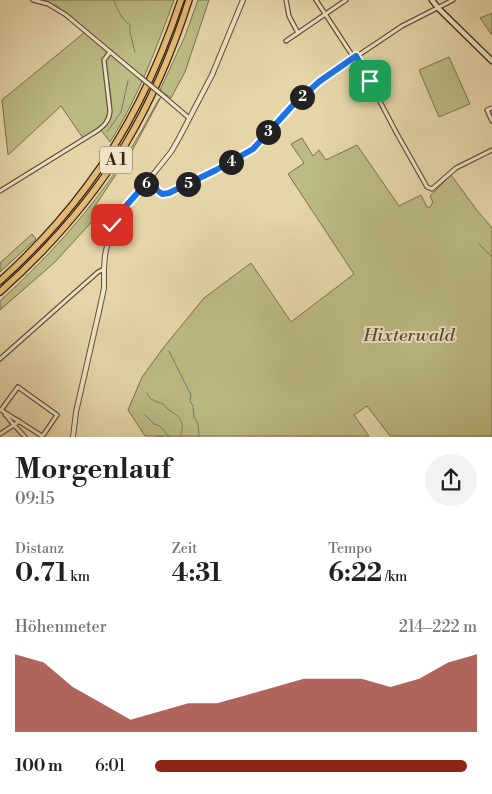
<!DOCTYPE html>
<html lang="de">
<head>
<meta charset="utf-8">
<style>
  :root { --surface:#fff; --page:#f2f2f2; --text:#202124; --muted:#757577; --accent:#8f2418 }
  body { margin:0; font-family:"Libre Bodoni",serif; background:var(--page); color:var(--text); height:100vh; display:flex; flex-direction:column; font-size:19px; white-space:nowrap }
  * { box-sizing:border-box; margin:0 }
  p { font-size:16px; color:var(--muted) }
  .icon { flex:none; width:28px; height:28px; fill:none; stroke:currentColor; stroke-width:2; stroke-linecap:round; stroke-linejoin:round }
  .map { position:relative; height:437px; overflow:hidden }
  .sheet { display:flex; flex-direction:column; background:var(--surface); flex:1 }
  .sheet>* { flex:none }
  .pin { position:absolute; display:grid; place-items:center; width:42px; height:42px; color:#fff; margin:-21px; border-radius:10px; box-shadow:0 2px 8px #0006 }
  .km { position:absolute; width:25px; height:25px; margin:-12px; border-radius:50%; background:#222; color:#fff; font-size:14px; line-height:25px; text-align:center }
  .round { display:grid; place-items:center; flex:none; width:52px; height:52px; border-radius:26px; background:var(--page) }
  .overview { display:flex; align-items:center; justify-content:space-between; height:85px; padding:0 15px }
  h1 { font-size:28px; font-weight:700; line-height:38px }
  .figures { display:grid; grid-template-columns:repeat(3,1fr); gap:8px; height:85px; padding:5px 15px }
  .figures div { display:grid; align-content:center }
  .figures b { font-size:25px; font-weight:700 }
  .figures small { font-size:14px; font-weight:400 }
  .figures p { font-size:14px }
  .chart { height:140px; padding:10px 15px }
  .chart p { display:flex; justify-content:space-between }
  .chart svg { width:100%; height:90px; margin-top:5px; fill:var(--accent); opacity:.7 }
  ul { padding:0 15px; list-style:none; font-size:16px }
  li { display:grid; grid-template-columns:80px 60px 1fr; align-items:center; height:38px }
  li i { height:12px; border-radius:6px; background:var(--accent) }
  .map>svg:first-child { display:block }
  .green { fill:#bcbb83; stroke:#7c6f4d }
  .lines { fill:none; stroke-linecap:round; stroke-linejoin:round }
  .stream { stroke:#727c72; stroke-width:1 }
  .minor-casing { stroke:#66503b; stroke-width:5.5 }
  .tertiary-casing { stroke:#66503b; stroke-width:6 }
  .secondary-casing { stroke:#3b2317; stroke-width:7 }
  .motorway-casing { stroke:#3b2317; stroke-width:8 }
  .minor { stroke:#eee4c6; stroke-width:3 }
  .tertiary { stroke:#eee4c6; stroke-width:4 }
  .secondary { stroke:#eee4c6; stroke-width:4.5 }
  .motorway { stroke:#e2ba74; stroke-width:5.5 }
  .minor-bridge-casing { stroke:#66503b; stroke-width:5.5; stroke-linecap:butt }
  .minor-bridge { stroke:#eee4c6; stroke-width:3 }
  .route-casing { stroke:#fff; stroke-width:10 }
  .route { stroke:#1a73e8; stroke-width:6 }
  .labels { text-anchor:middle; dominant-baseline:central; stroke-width:4; stroke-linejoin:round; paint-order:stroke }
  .shield { fill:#eee4c6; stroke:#715d4c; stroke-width:1 }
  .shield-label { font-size:16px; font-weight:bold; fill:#3b2317 }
  .park-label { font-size:18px; font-style:italic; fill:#5b4932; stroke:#eee4c6 }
</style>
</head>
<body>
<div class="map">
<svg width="492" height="437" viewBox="0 0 492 437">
  <rect width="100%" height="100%" fill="#e5d5a8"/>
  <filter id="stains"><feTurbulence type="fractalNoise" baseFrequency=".004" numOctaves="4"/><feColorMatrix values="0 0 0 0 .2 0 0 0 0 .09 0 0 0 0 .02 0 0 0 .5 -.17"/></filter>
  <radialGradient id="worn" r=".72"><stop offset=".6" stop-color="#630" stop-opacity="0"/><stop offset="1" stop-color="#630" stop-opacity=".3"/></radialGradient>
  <g class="green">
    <path d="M39,0H174C156,49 138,98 110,142L101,130C105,126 109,122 110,117C114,102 107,75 105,60L111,51L57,6Z"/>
    <polygon points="198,0 209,0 185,72 171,98 160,90 185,36"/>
    <polygon points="492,13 492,35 480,18"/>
    <path d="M85,32L109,52L103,58L109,111C107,126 94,131 83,138L61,106L8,155L2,100Z"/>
    <polygon points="449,57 470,104 439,117 419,70"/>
    <path d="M161,97L133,149L93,209L97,216L55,262L0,310V301C46,259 88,214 122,162C136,142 147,120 159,99Z"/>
    <polygon points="302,138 313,156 319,150 326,160 357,145 399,206 421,195 427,207 430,207 433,202 430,196 451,175 476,209 492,228 492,436 390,436 367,406 354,415 369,436 145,436 128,410 142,377 164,347 204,298 251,263 291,322 354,274 288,174 304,163 291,144"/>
    <polygon points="32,234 36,239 0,272 0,263"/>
  </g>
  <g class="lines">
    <g class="stream">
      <path d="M114,0C117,10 122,19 130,25V33L135,52"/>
      <polyline points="107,132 121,112 128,81"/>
      <polyline points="479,244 492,257"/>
      <polyline points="169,351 191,395 190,401 193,406 194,417 198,424 199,437"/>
      <path d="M147,393C150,401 156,401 163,404C165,406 167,408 169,410C180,417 186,422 180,437"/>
      <polyline points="145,415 154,424 160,426 169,437"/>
      <polyline points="157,436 163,437"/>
    </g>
    <g class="minor-casing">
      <g id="minor">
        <polyline points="33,0 48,4 66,15 139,76"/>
        <polyline points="286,0 289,16 298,33"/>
        <polyline points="316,0 354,58"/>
        <polyline points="286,41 346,0"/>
        <polyline points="356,56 396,132 427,187 432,189 456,168 492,150"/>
        <polyline points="161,94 189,118"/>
        <polyline points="492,108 487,110 492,121"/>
        <polyline points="147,182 162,194 169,193 215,170 253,149 261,141 280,117 320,81 402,26 453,0"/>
        <path d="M0,191L97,131C105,125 109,121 110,111L104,60L110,52"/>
        <polyline points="0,359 98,272 104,269"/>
        <polyline points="1,410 18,387 57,415 42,437"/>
        <polyline points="1,410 42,436"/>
        <polyline points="5,414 14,425 19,421"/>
        <polyline points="0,434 14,425 25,437"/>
      </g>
    </g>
    <g class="tertiary-casing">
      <polyline id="tertiary" points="73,437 76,412 100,307 104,288 104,269 105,255 112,225 118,215 147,182 171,152 178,140 212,75 243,0"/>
    </g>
    <g class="secondary-casing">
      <polyline id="secondary" points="432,0 438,8 492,61"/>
    </g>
    <g class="motorway-casing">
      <g id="motorway">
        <path d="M0,281C32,252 61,221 87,186C129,130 159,66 181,0"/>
        <path d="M0,292C48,249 91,201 125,145C152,100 173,50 189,0"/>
      </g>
    </g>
    <use href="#minor" class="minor"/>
    <use href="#tertiary" class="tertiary"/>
    <use href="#secondary" class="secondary"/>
    <use href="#motorway" class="motorway"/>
    <g class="minor-bridge-casing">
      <polyline id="minor-bridge" points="139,76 161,94"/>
    </g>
    <use href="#minor-bridge" class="minor-bridge"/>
  </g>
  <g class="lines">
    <g class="route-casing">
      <polyline id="route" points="112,225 118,215 147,182 162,194 169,193 216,170 253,149 293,105 320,81 356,56 370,81"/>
    </g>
    <use href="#route" class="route"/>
  </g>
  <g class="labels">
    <rect class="shield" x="100" y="146.5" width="32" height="27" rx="4"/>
    <g class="shield-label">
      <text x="116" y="160">A 1</text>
    </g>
    <g class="park-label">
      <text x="409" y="335">Hixterwald</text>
    </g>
  </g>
  <rect width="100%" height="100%" filter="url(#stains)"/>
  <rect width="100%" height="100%" fill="url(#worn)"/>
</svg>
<div class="pin" style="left:370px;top:81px;background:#1e9e55"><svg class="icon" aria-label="arrive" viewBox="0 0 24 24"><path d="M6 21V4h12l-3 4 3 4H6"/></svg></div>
<div class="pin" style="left:112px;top:225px;background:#d93025"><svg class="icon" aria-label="check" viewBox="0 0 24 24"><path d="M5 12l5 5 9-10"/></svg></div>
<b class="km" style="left:302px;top:97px">2</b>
<b class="km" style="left:268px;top:132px">3</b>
<b class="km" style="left:231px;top:162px">4</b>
<b class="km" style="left:188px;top:184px">5</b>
<b class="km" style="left:146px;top:184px">6</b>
</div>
<section class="sheet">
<div class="overview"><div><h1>Morgenlauf</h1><p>09:15</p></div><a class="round"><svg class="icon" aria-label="share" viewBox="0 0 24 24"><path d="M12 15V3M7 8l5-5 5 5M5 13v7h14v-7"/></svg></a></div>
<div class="figures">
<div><p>Distanz</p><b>0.71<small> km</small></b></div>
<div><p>Zeit</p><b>4:31</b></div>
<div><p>Tempo</p><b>6:22<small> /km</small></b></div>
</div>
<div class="chart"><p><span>Höhenmeter</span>214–222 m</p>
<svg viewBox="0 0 160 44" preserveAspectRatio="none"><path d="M0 44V6L10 10L20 22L30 30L40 38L50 34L60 30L70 30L80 26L90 22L100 18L110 18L120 18L130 22L140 18L150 10L160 6V44z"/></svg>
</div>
<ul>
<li><b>100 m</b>6:01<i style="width:97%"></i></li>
</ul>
</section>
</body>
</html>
